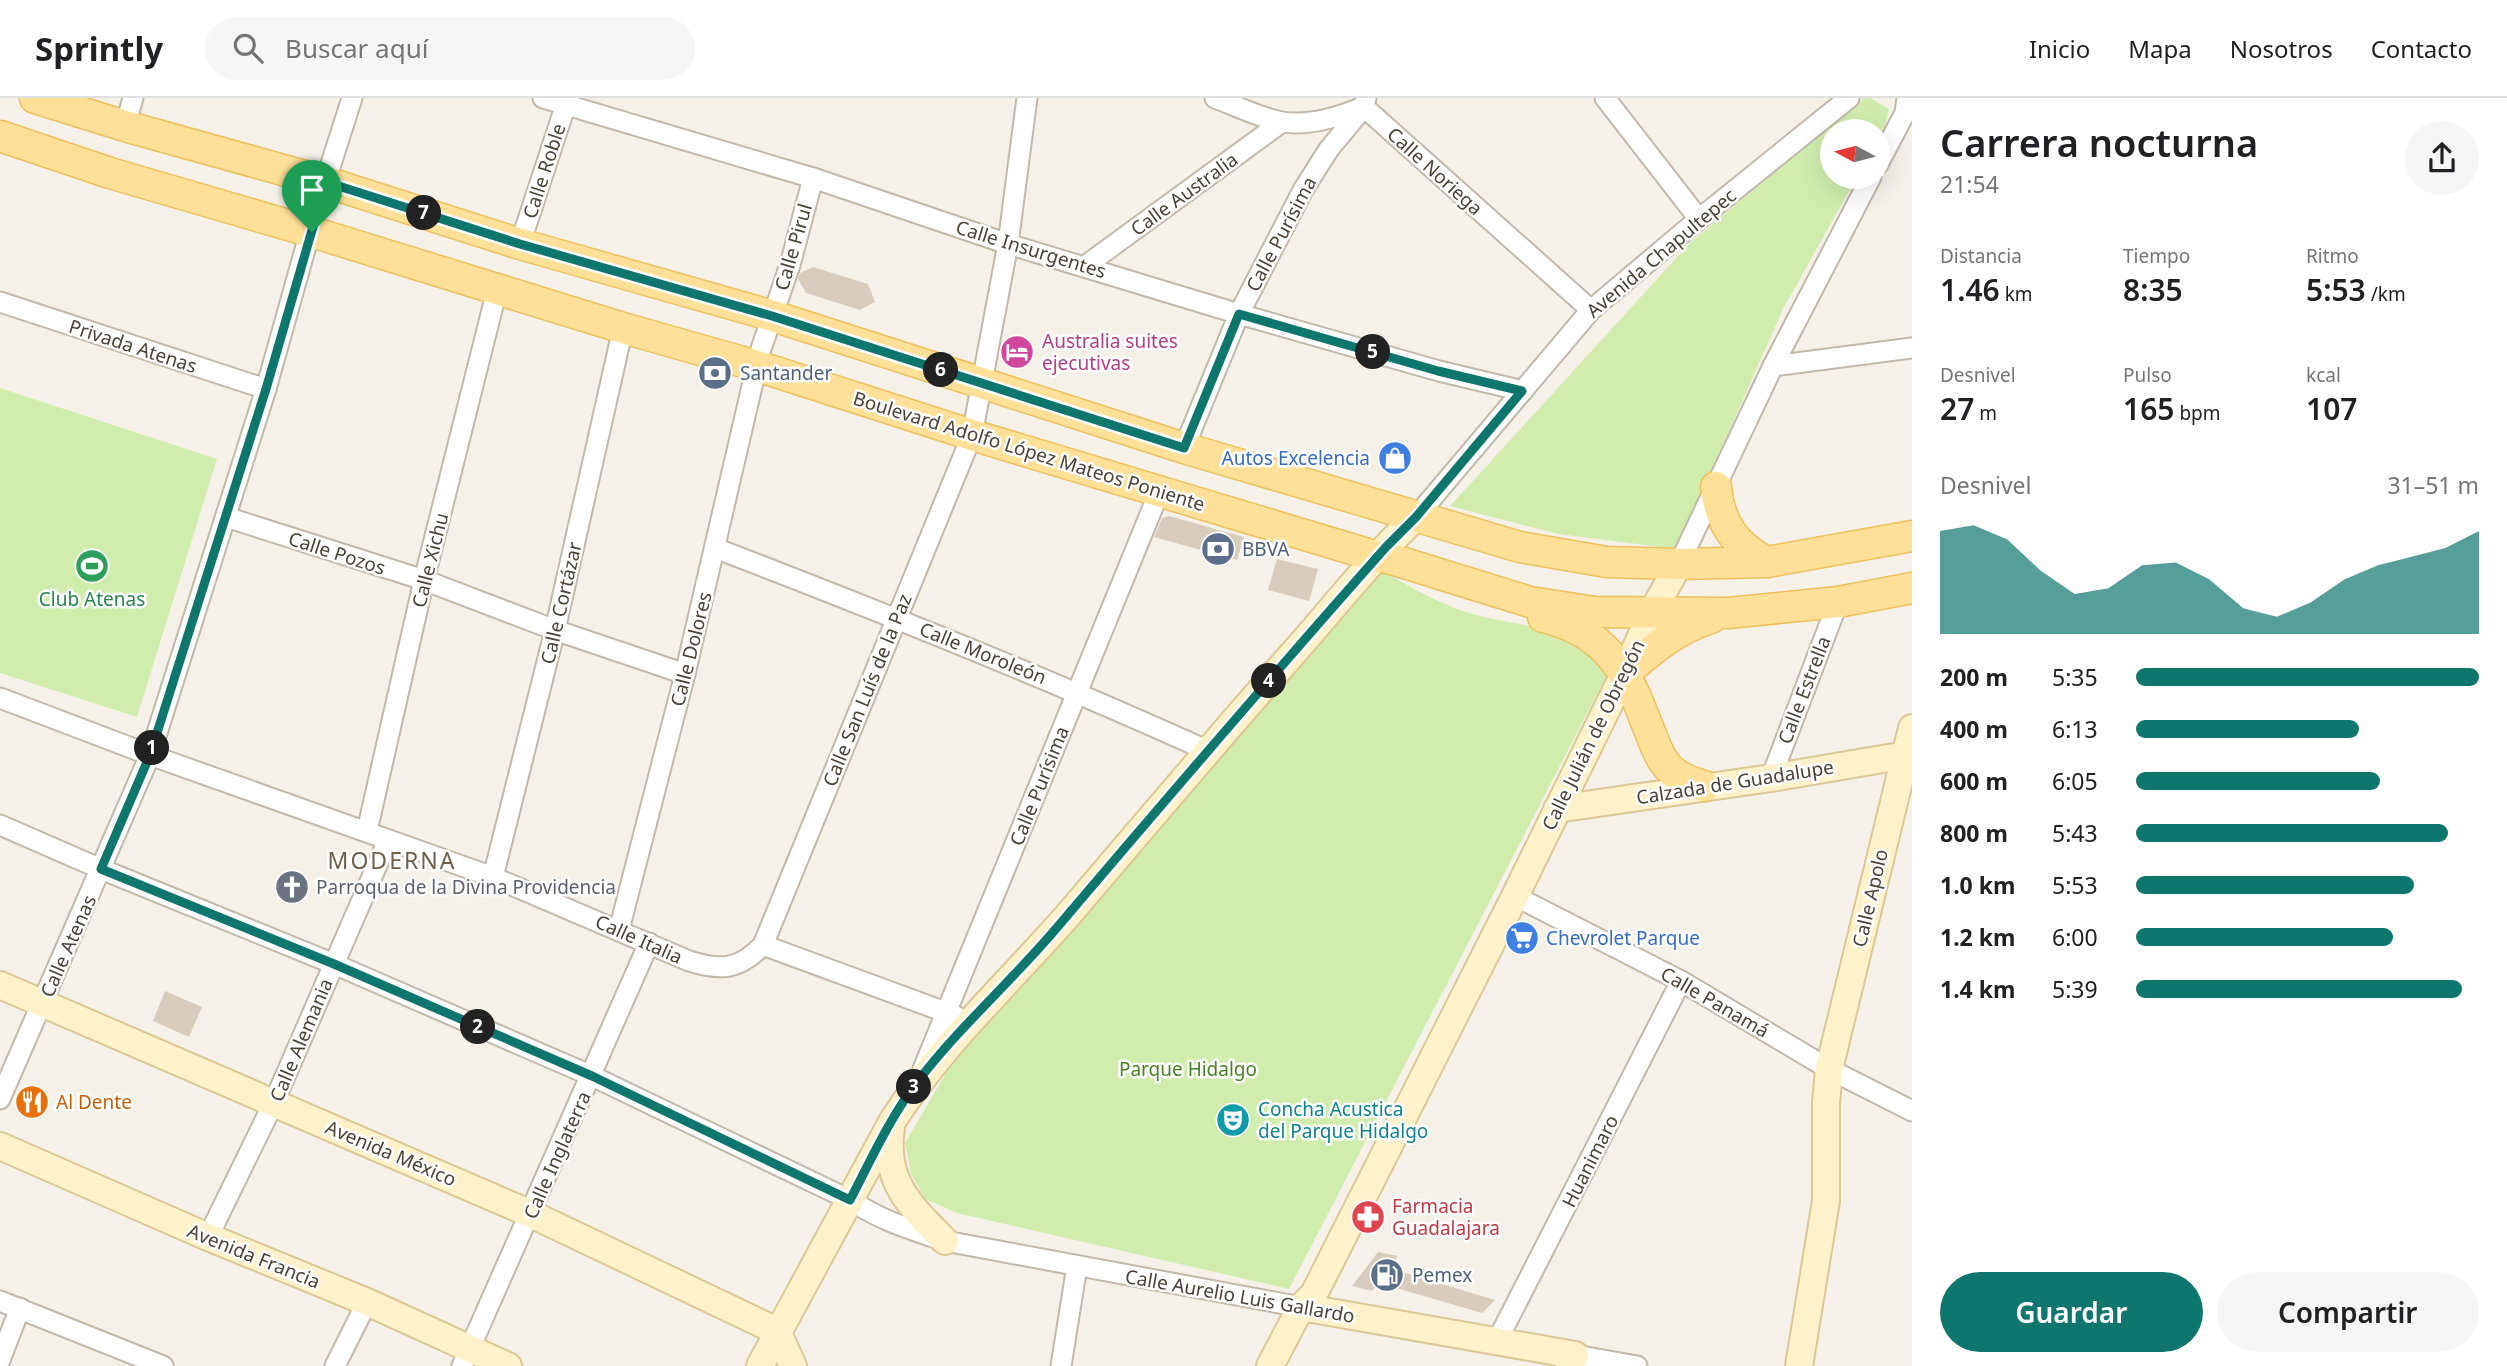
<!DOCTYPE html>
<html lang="es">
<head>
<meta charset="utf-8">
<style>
  :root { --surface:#fff; --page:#f6f6f6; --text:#202124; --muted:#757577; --line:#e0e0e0; --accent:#0f766e }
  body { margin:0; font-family:"Noto Sans",sans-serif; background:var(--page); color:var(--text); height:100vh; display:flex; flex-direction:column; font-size:26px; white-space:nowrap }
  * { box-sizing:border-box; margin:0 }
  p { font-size:23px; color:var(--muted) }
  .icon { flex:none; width:38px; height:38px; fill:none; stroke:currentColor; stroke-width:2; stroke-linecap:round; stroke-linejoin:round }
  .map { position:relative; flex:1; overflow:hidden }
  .drawer { display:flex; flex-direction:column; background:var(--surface); width:595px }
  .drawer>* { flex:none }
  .needle { width:46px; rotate:277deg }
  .buttons { position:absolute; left:1820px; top:21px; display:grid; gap:14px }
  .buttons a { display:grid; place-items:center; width:70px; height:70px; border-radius:50%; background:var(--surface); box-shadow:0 7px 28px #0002; font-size:35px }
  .pin { position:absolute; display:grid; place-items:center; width:60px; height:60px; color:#fff; margin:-72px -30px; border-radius:50% 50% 50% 0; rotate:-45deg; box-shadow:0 0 7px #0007 }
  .pin .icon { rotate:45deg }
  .km { position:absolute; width:35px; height:35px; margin:-18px; border-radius:50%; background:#222; color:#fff; font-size:19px; line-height:35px; text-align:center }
  .round { display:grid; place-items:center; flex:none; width:74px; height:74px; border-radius:37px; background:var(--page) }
  .summary { display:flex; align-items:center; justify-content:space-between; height:119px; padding:0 28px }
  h1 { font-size:38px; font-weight:600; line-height:52px }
  .metrics { display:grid; grid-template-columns:repeat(3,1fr); gap:10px; height:119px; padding:7px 28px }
  .metrics div { display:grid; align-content:center }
  .metrics b { font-size:30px; font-weight:600 }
  .metrics small { font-size:19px; font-weight:400 }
  .metrics p { font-size:19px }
  .chart { height:196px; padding:14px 28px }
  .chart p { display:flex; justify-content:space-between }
  .chart svg { width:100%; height:126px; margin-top:7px; fill:var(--accent); opacity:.7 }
  .primary-button { display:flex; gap:14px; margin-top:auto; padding:14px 28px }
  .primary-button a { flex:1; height:80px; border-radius:42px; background:var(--accent); color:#fff; font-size:28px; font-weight:600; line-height:80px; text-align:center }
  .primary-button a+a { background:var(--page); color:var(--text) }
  ul { padding:0 28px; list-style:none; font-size:23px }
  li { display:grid; grid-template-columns:112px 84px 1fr; align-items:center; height:52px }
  li i { height:18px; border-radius:9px; background:var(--accent) }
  header { display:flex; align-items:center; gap:42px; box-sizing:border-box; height:98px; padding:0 35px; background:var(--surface); border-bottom:2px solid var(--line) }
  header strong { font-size:33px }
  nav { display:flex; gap:38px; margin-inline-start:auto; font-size:24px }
  .search { width:490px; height:63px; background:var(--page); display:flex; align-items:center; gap:18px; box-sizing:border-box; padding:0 24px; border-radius:38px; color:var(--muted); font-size:26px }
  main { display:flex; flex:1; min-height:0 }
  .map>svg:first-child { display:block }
  .green { fill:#d1edae }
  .building { fill:#d8cdbd }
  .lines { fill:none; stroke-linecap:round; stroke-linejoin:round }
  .street-casing { stroke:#c2b9aa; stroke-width:23 }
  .secondary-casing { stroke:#dcc896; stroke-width:30 }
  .primary-casing { stroke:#eec15e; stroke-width:33 }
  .street { stroke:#fff; stroke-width:19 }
  .secondary { stroke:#fff1c9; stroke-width:26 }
  .primary { stroke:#ffe098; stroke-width:30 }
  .route-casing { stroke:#fff; stroke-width:14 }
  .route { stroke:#0f766e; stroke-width:9 }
  .labels { text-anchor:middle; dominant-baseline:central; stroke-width:5; stroke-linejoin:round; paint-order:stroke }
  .street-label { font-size:19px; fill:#4a4236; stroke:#fff }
  .hotel-label { font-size:19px; fill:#b23c85; stroke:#fff; text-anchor:start }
  .service-label { font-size:19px; fill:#4e5e75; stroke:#fff; text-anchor:start }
  .shop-label { font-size:19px; fill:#366cbe; stroke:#fff; text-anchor:end }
  .leisure-label { font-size:19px; fill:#27864d; stroke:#fff }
  .worship-label { font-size:19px; fill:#5b616d; stroke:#fff; text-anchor:start }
  .park-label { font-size:19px; fill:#488123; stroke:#fff }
  .food-label { font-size:19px; fill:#c56008; stroke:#fff; text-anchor:start }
  .culture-label { font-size:19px; fill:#0d838f; stroke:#fff; text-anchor:start }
  .health-label { font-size:19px; fill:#be3a42; stroke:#fff; text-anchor:start }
  .quarter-label { font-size:23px; letter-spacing:2px; fill:#6e604c; stroke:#fff }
</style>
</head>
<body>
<header>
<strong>Sprintly</strong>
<div class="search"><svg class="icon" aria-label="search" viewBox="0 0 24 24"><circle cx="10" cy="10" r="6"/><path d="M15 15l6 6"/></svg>Buscar aquí</div>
<nav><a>Inicio</a><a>Mapa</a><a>Nosotros</a><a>Contacto</a></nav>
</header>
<main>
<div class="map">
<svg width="1912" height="1268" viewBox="0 0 1912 1268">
  <rect width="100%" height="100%" fill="#f5f1e8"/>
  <g class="green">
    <polygon points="1864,0 1870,0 1889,11 1884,32 1878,43 1878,33 1832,33 1832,79 1857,79 1783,211 1677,451 1558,436 1450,408 1689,146"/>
    <polygon points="0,290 217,361 137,619 0,575"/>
    <path d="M1381,472C1407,487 1434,503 1463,513C1521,532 1566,521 1609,573L1289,1191L957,1115L925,1101L911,1076L905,1045L963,946Z"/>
  </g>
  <g class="building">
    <polygon points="813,169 868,186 875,204 860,212 806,195 798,181 800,175"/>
    <polygon points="1169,418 1244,439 1237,462 1154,439 1162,420"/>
    <polygon points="1277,461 1318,471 1309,503 1268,492"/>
    <polygon points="165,893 202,909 189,939 153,923"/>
    <polygon points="1378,1154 1398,1158 1389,1170 1495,1202 1482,1215 1379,1185 1372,1193 1352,1188"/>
  </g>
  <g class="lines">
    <g class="street-casing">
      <g id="street">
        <polyline points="543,0 813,80 1008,146 1239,216 1439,273 1523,293"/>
        <path d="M1215,0C1234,7 1263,21 1282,24C1308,28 1339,19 1363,9"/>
        <polyline points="1605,0 1699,121"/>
        <polyline points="1364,9 1591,212"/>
        <polyline points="125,28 133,0"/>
        <polyline points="1878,66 1905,15 1907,0"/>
        <polyline points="520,146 568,0"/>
        <polyline points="1085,168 1282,24"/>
        <polyline points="0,204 266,291"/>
        <polyline points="1773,268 1912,250"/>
        <polyline points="1184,350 1239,216 1303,92 1329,51 1364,9 1366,0"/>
        <polyline points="226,419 424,482 555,532 685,576"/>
        <polyline points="1416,419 1591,212 1699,121 1849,0"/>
        <path d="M715,450C882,514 1045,579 1208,653"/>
        <polyline points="1679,466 1773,268 1871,79"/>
        <path d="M0,600L150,657L493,779L689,863C721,873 739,872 763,847L972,337L1008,146L1027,0"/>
        <polyline points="1771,680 1838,504"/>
        <path d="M0,727L101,771L334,866L592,978L850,1102C882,1123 909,1131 945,1143L1301,1209"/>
        <polyline points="367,733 424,482 497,192"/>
        <polyline points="493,779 555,532 623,230"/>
        <polyline points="1515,798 1681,883 1829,971 1912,1013"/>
        <polyline points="619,832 685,576 760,254 790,167 813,80"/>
        <polyline points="763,847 956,918"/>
        <polyline points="923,971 1160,392"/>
        <polyline points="0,1001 150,657 266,291 315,116 352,0"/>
        <polyline points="208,1139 274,1004 388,742"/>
        <polyline points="0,1203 163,1268"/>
        <polyline points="1497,1243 1681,883"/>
        <polyline points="1575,1257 1637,1268"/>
        <polyline points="0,1262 20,1210"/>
        <polyline points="335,1268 367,1204"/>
        <polyline points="462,1268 649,845"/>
        <polyline points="1061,1268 1077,1168"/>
      </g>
    </g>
    <g class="secondary-casing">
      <g id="secondary">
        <polyline points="1557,711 1771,680 1912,656"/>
        <polyline points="0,887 531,1116 777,1233 793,1268"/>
        <path d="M891,1030C883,1083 910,1108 945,1143"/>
        <polyline points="0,1048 208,1139 367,1204 508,1268"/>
        <polyline points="1301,1209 1575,1257 1569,1268"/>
        <path d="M760,1268L893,1022C944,943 1014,880 1075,809C1148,723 1221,637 1296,552C1335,508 1372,460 1416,419"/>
        <polyline points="1270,1268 1301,1209 1314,1196 1515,798 1624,576 1651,516 1679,466"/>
        <polyline points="1799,1268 1826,1103 1826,1005 1829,971 1912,630"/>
      </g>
    </g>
    <g class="primary-casing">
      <g id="primary">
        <polyline points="35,0 125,28 326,84 520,146 773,218 1184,350 1520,449 1607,464 1679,466 1767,464 1912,438"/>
        <polyline points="0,38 110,75 312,134 623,230 757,268 972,337 1378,459 1388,460 1530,504 1595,514 1728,515 1838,504 1912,490"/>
        <path d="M1716,389C1719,424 1735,448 1767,464"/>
        <path d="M1543,519C1603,533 1626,569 1646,624C1653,640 1658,660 1671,672C1681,681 1692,684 1704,688"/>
        <path d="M1624,576C1650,553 1677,530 1711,520"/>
      </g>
    </g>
    <use href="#street" class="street"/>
    <use href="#secondary" class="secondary"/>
    <use href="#primary" class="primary"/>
  </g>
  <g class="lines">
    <g class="route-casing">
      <path id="route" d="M326,84L520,146L772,218L1184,350L1239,216L1438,273L1522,293L1416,419L1386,449C1276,573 1168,699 1060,826C1015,880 961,927 918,983C890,1019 871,1062 850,1102L592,978L334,866L101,771L150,657L266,291Z"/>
    </g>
    <use href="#route" class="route"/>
  </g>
  <defs>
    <g id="hotel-disc" transform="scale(1.75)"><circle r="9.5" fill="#d1479c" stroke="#fff"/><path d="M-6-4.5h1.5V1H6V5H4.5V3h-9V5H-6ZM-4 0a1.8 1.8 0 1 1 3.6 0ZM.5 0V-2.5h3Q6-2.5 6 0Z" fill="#fff"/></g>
    <g id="bank-disc" transform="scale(1.75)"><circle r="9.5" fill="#5c6f8a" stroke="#fff"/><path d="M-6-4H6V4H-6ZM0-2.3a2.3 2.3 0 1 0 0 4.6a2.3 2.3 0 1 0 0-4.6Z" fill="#fff"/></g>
    <g id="shop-disc" transform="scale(1.75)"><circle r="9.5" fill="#3f7fe0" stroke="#fff"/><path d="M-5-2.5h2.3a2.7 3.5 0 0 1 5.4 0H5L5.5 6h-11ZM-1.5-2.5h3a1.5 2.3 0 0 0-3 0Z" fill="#fff"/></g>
    <g id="stadium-disc" transform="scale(1.75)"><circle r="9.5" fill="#2e9e5b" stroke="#fff"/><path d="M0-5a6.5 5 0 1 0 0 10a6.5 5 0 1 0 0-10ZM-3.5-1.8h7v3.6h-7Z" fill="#fff"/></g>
    <g id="church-disc" transform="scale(1.75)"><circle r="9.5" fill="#6b7280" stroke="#fff"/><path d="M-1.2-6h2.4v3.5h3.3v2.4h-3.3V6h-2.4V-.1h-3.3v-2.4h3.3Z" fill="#fff"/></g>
    <g id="supermarket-disc" transform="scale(1.75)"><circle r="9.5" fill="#3f7fe0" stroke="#fff"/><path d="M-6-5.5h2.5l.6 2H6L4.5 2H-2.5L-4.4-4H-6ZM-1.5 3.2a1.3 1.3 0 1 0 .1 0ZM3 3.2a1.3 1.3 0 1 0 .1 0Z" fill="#fff"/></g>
    <g id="restaurant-disc" transform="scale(1.75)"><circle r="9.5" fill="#e8710a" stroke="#fff"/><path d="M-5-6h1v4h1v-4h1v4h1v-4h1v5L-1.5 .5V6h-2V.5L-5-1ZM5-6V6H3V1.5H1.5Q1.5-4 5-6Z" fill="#fff"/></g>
    <g id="theatre-disc" transform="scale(1.75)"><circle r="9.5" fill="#0f9aa8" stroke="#fff"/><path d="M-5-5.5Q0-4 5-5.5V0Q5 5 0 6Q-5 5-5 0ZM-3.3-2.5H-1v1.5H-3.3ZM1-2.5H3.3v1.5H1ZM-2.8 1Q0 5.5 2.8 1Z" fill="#fff"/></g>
    <g id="pharmacy-disc" transform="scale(1.75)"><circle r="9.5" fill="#e0444e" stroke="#fff"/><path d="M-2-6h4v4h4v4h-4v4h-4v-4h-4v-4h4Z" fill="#fff"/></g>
    <g id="fuel-disc" transform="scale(1.75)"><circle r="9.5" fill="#5c6f8a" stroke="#fff"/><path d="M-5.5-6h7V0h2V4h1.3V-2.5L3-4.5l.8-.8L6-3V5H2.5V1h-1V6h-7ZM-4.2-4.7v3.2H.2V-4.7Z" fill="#fff"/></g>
  </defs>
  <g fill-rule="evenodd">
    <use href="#hotel-disc" x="1017" y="254"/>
    <use href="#bank-disc" x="715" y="275"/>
    <use href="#shop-disc" x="1395" y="360"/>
    <use href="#bank-disc" x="1218" y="451"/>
    <use href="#stadium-disc" x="92" y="468"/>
    <use href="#church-disc" x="292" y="789"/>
    <use href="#supermarket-disc" x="1522" y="840"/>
    <use href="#restaurant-disc" x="32" y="1004"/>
    <use href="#theatre-disc" x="1233" y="1022"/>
    <use href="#pharmacy-disc" x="1368" y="1119"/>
    <use href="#fuel-disc" x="1387" y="1177"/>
  </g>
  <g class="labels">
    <g class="street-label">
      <text transform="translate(544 73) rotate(-72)">Calle Roble</text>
      <text transform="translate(1435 73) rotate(42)">Calle Noriega</text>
      <text transform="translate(1184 96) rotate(-36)">Calle Australia</text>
      <text transform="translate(1281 136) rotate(-62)">Calle Purísima</text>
      <text transform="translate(793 149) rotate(-74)">Calle Pirul</text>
      <text transform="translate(1031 151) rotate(17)">Calle Insurgentes</text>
      <text transform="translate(1661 155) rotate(-40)">Avenida Chapultepec</text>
      <text transform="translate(133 248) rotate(18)">Privada Atenas</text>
      <text transform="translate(1029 353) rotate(17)">Boulevard Adolfo López Mateos Poniente</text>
      <text transform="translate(337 455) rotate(18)">Calle Pozos</text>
      <text transform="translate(430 462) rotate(-76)">Calle Xichu</text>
      <text transform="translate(561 505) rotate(-77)">Calle Cortázar</text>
      <text transform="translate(691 551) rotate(-76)">Calle Dolores</text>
      <text transform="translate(983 555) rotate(22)">Calle Moroleón</text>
      <text transform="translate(867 592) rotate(-68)">Calle San Luís de la Paz</text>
      <text transform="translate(1804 592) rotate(-69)">Calle Estrella</text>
      <text transform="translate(1593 637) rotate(-64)">Calle Julián de Obregón</text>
      <text transform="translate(1735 684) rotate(-9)">Calzada de Guadalupe</text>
      <text transform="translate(1039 688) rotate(-68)">Calle Purísima</text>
      <text transform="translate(1870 800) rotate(-77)">Calle Apolo</text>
      <text transform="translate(639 841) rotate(24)">Calle Italia</text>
      <text transform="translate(68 848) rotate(-66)">Calle Atenas</text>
      <text transform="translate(1715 904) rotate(30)">Calle Panamá</text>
      <text transform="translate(301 942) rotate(-67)">Calle Alemania</text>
      <text transform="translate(391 1055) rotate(23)">Avenida México</text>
      <text transform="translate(557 1057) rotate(-66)">Calle Inglaterra</text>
      <text transform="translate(1590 1063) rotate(-63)">Huanimaro</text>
      <text transform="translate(254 1158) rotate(22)">Avenida Francia</text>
      <text transform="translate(1240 1198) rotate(10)">Calle Aurelio Luis Gallardo</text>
    </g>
    <g class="hotel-label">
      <text x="1042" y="243">Australia suites<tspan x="1042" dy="22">ejecutivas</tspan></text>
    </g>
    <g class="service-label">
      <text x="740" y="275">Santander</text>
      <text x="1242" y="451">BBVA</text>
      <text x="1412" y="1177">Pemex</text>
    </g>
    <g class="shop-label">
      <text x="1370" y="360">Autos Excelencia</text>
      <text x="1546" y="840" text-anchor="start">Chevrolet Parque</text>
    </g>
    <g class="leisure-label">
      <text x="92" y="501">Club Atenas</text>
    </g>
    <g class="worship-label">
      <text x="316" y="789">Parroqua de la Divina Providencia</text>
    </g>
    <g class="park-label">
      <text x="1188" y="971">Parque Hidalgo</text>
    </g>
    <g class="food-label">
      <text x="56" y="1004">Al Dente</text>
    </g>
    <g class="culture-label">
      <text x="1258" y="1011">Concha Acustica<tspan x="1258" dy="22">del Parque Hidalgo</tspan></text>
    </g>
    <g class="health-label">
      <text x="1392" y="1108">Farmacia<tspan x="1392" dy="22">Guadalajara</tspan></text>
    </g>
    <g class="quarter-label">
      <text x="392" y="762">MODERNA</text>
    </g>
  </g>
</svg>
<div class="buttons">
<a><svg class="needle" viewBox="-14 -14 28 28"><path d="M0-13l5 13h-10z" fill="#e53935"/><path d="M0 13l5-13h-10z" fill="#757577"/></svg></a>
</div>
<div class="pin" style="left:312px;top:134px;background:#1e9e55"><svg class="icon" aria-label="arrive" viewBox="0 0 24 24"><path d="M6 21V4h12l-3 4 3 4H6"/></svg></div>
<b class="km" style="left:152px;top:650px">1</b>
<b class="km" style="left:478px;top:929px">2</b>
<b class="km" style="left:914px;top:989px">3</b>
<b class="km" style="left:1269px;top:583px">4</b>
<b class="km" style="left:1373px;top:254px">5</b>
<b class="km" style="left:941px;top:272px">6</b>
<b class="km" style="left:424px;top:115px">7</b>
</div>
<section class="drawer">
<div class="summary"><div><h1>Carrera nocturna</h1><p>21:54</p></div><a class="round"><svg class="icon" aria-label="share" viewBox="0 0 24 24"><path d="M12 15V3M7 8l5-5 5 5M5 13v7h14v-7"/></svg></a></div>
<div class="metrics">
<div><p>Distancia</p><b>1.46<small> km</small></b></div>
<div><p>Tiempo</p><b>8:35</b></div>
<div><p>Ritmo</p><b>5:53<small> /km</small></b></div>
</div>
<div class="metrics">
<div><p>Desnivel</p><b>27<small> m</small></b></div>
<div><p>Pulso</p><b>165<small> bpm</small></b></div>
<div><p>kcal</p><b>107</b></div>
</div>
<div class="chart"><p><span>Desnivel</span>31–51 m</p>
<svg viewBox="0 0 160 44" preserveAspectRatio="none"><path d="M0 44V8L10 6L20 11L30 22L40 30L50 28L60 20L70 19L80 25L90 35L100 38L110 33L120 25L130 20L140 17L150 14L160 8V44z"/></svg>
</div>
<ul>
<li><b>200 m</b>5:35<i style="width:100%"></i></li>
<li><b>400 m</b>6:13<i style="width:65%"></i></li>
<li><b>600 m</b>6:05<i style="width:71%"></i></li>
<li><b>800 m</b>5:43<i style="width:91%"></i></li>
<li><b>1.0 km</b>5:53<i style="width:81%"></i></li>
<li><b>1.2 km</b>6:00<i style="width:75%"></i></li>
<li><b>1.4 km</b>5:39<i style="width:95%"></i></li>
</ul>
<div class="primary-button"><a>Guardar</a><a>Compartir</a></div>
</section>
</main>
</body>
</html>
